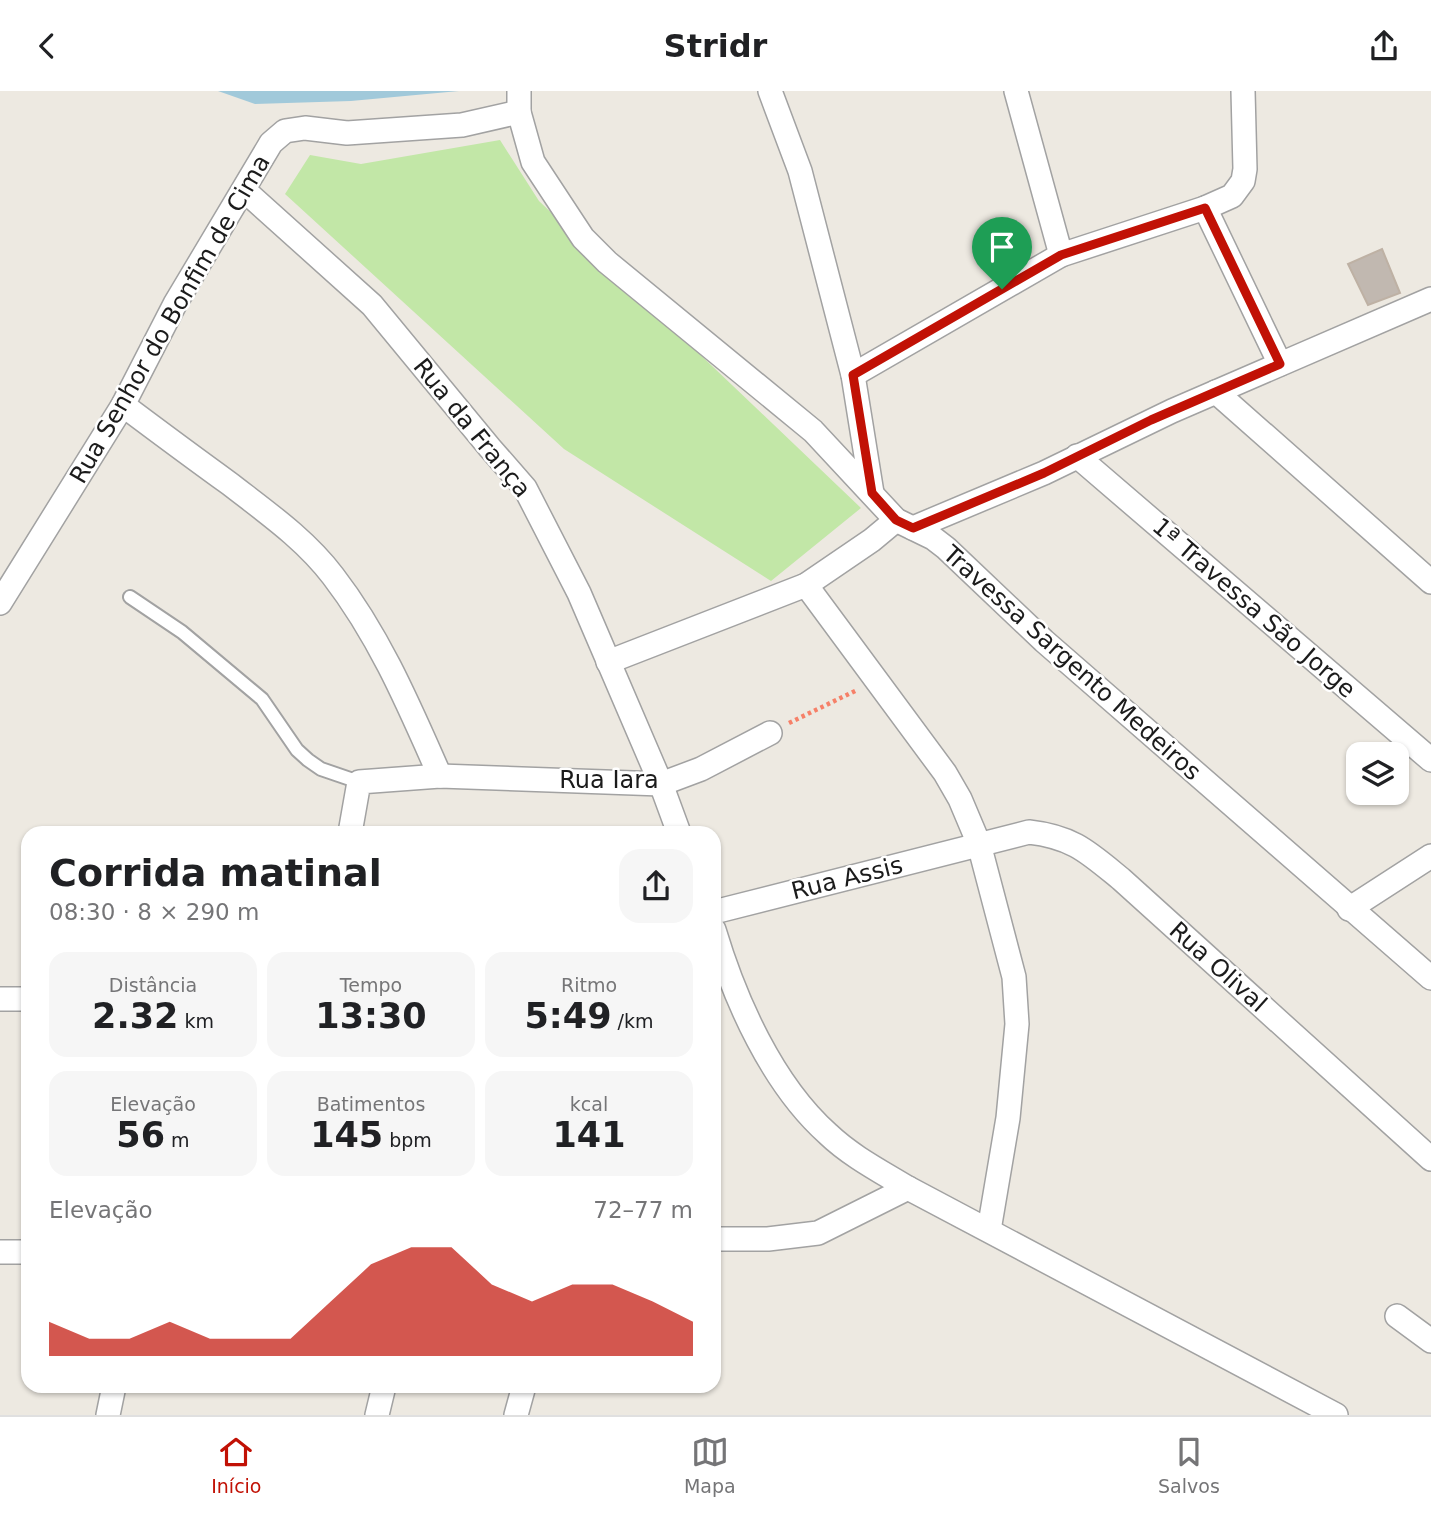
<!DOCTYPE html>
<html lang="pt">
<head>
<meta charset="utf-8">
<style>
  :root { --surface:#fff; --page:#f6f6f6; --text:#202124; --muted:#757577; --line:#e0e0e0; --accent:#c11105 }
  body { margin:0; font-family:"DejaVu Sans",sans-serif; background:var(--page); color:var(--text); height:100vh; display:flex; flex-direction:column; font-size:26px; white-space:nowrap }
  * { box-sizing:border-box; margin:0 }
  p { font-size:23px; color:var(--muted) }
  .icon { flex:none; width:38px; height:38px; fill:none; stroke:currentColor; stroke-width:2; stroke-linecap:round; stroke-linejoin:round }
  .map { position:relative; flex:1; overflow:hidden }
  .sheet { position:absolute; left:21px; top:735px; width:700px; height:567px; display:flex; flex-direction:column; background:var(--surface); border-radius:21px; box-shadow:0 2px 5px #0004 }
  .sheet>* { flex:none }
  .fabs { position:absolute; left:1346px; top:651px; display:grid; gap:14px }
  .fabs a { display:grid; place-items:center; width:63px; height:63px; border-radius:14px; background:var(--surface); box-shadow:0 2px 5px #0004; font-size:35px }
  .pin { position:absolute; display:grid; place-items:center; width:60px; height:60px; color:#fff; margin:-72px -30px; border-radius:50% 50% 50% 0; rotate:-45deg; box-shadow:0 0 7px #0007 }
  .pin .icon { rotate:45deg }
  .round { display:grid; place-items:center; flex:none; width:74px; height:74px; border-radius:21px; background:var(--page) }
  .head { display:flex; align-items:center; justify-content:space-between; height:119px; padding:0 28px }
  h1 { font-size:38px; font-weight:700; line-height:52px }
  .figures { display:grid; grid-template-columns:repeat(3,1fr); gap:10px; height:119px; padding:7px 28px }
  .figures div { display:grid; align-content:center; border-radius:18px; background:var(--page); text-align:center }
  .figures b { font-size:35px; font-weight:700 }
  .figures small { font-size:19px; font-weight:400 }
  .figures p { font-size:19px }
  .chart { height:196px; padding:14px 28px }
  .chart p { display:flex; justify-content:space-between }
  .chart svg { width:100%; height:126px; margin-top:7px; fill:var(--accent); opacity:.7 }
  header { display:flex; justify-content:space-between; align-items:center; height:91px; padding:0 28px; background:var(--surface); font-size:32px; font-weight:700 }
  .menu { display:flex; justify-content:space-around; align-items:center; height:98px; border-top:2px solid var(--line); background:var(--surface); font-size:19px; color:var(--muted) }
  .menu a { display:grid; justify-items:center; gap:4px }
  .menu .active { color:var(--accent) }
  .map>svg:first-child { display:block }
  .grass { fill:#c2e7a7 }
  .water { fill:#a1c9da }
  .building { fill:#c1b8b0; stroke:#beb1a4; stroke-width:2 }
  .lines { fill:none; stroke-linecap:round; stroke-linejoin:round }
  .lane-casing { stroke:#a2a2a2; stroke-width:16 }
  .street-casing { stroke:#a2a2a2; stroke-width:26 }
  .path { stroke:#f68068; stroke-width:4.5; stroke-dasharray:3.5 3.5; stroke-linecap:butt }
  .lane { stroke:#fff; stroke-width:12 }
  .street { stroke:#fff; stroke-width:23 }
  .route-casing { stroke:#fff; stroke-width:14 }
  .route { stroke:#c11105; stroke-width:9 }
  .labels { text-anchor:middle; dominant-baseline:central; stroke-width:5; stroke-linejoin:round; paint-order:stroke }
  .street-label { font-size:24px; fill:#1b1b1b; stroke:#fff }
</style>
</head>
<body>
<header><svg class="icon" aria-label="back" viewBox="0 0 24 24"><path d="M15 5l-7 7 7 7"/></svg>Stridr<svg class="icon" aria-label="share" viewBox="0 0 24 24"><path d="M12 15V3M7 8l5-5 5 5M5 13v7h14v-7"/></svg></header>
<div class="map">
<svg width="1431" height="1324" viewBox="0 0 1431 1324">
  <rect width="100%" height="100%" fill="#ede9e1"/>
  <polygon class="grass" points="500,49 539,110 861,417 771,490 564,358 285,103 310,64 361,73"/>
  <polygon class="water" points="218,0 459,0 351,10 255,13"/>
  <polygon class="building" points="1382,158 1400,202 1368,214 1348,173"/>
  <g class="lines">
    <g class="lane-casing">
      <polyline id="lane" points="130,506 182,541 262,608 297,659 308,669 321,678 359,691"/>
    </g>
    <g class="street-casing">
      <g id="street">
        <polyline points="519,0 519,21 533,71 583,147 607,171 813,340 896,429 933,447 946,457 1044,550 1431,887"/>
        <polyline points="770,0 800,80 853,284 872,402"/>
        <polyline points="1016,0 1061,164"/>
        <polyline points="244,99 372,214 490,357 525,397 579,502 661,693 679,742"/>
        <polyline points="1205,117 1280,273"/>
        <polyline points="853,284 1061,164 1205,117 1232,105 1243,90 1245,78 1243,0"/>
        <polyline points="1216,301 1431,491"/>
        <path d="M123,314C159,341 194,367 230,393C266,421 305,448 333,485C380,546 409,615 440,685"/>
        <polyline points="1077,365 1431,669"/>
        <polyline points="913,437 1044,382 1172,320 1431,208"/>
        <polyline points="806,494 945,682 960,708 979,753 1014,886 1017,933 1008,1027 989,1139"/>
        <polyline points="0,512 123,314 175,213 271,52 285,40 305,37 347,42 462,34 519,21"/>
        <polyline points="608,571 806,494 872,449 896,429"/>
        <polyline points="350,742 359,691 440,685 661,693 701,678 770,642"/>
        <polyline points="1349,818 1431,765"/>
        <path d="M714,821L1029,741C1073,746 1088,761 1121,788L1431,1068"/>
        <path d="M714,839C735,909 772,993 828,1043C851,1065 880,1080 908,1097L1336,1324"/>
        <polyline points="0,908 28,908"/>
        <polyline points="714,1148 768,1148 818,1142 908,1097"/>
        <polyline points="0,1161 28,1161"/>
        <polyline points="1397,1225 1431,1250"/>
        <polyline points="108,1324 114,1295"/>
        <polyline points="377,1324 384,1295"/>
        <polyline points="516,1324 524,1295"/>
      </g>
    </g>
    <polyline class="path" points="789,632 857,599"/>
    <use href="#lane" class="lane"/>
    <use href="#street" class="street"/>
  </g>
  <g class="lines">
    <g class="route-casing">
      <polygon id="route" points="1205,117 1280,273 1151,329 1044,382 913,437 896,429 872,402 853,284 1061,164"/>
    </g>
    <use href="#route" class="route"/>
  </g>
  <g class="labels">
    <g class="street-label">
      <text transform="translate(170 228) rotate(-60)">Rua Senhor do Bonfim de Cima</text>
      <text transform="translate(472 337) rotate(51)">Rua da França</text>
      <text transform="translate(1254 517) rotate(41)">1ª Travessa São Jorge</text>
      <text transform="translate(1072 572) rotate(42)">Travessa Sargento Medeiros</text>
      <text x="609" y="689">Rua Iara</text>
      <text transform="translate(847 787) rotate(-14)">Rua Assis</text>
      <text transform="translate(1218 876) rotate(42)">Rua Olival</text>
    </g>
  </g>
</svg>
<div class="fabs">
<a><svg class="icon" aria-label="layers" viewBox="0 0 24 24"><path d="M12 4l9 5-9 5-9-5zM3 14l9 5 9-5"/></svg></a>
</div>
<div class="pin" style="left:1002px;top:198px;background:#1e9e55"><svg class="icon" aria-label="arrive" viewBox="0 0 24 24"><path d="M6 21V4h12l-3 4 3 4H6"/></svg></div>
<section class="sheet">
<div class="head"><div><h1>Corrida matinal</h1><p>08:30 · 8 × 290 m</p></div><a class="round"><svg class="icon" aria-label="share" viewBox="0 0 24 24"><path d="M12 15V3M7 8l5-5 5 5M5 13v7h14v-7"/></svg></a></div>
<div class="figures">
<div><p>Distância</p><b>2.32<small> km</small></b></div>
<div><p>Tempo</p><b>13:30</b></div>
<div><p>Ritmo</p><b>5:49<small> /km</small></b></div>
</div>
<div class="figures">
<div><p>Elevação</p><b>56<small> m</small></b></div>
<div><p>Batimentos</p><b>145<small> bpm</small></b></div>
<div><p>kcal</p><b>141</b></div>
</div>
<div class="chart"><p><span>Elevação</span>72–77 m</p>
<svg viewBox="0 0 160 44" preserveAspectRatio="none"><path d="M0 44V32L10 38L20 38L30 32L40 38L50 38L60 38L70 25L80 12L90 6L100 6L110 19L120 25L130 19L140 19L150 25L160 32V44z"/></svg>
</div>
</section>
</div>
<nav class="menu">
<a class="active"><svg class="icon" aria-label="home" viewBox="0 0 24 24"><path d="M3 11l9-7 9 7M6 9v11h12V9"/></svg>Início</a>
<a><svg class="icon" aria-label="map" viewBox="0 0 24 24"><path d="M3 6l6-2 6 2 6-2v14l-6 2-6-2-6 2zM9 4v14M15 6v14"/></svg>Mapa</a>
<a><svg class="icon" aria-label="saved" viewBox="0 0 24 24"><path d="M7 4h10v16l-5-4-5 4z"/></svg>Salvos</a>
</nav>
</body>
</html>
